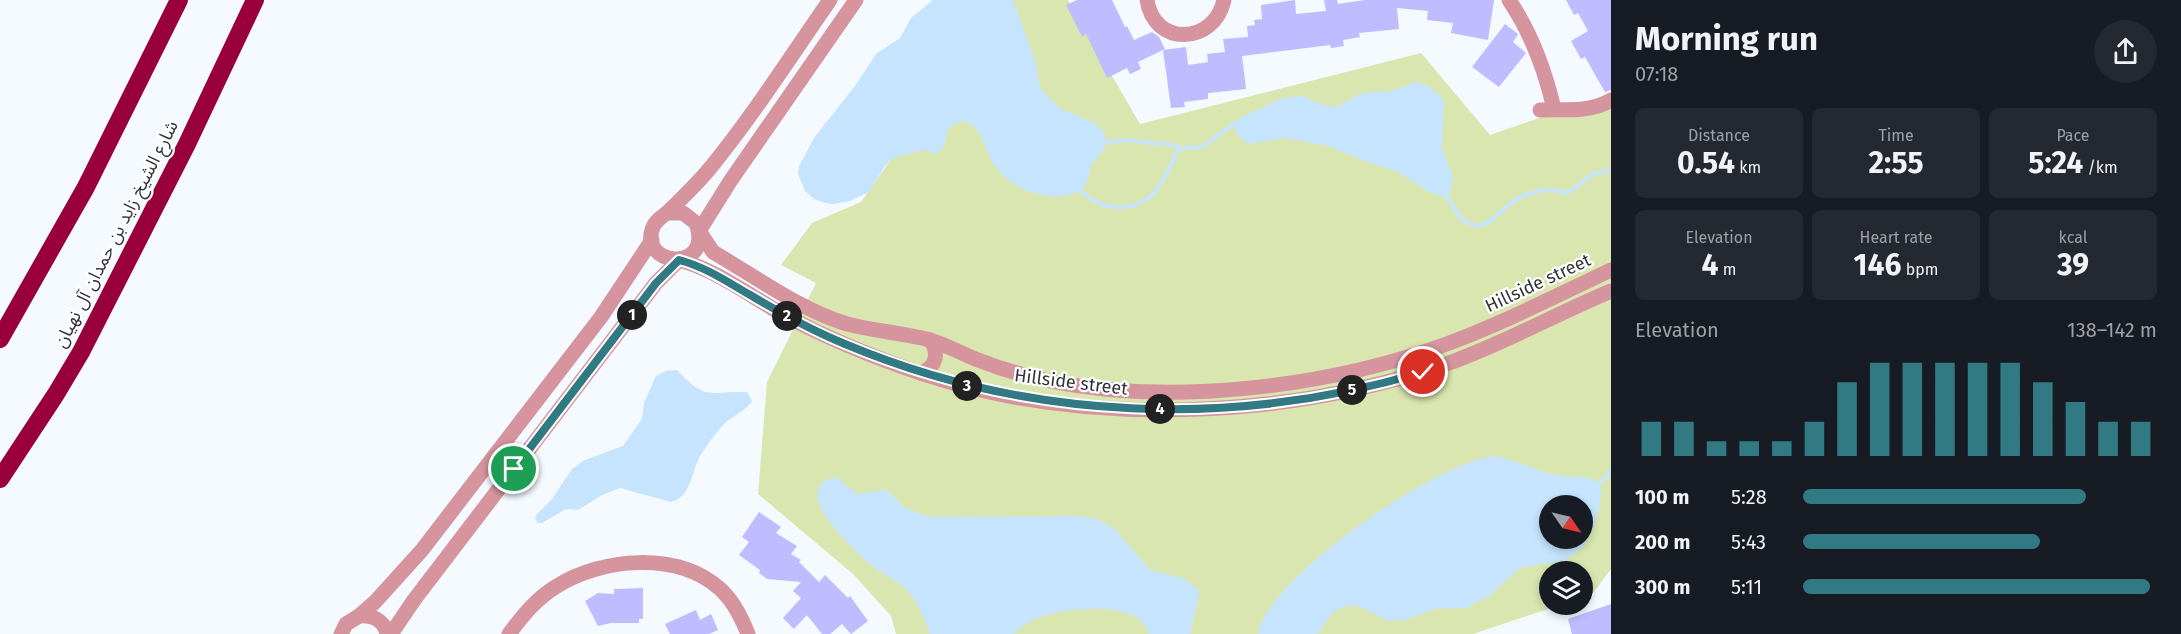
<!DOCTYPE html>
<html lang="en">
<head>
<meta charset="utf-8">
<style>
  :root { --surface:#171b24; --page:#242831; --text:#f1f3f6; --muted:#9ea1a6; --accent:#327a83 }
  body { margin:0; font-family:"Fira Sans","Noto Sans Arabic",sans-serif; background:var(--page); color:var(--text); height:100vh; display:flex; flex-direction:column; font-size:22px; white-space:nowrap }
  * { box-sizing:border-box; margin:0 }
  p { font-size:20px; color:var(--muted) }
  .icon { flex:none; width:33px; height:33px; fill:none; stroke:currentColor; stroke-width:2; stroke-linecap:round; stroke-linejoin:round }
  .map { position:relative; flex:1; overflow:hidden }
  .drawer { display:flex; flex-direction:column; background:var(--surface); width:570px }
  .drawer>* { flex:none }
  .needle { width:39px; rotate:124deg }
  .fabs { position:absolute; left:1539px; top:495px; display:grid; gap:12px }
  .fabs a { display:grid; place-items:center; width:54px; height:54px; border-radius:50%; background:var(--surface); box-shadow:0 3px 9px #0003; font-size:30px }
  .pin { position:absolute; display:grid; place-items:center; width:51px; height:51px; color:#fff; margin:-26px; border:3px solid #fff; border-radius:50%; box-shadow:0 2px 6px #0007 }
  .km { position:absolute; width:30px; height:30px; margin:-15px; border-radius:50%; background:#222; color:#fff; font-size:16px; line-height:30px; text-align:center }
  .round { display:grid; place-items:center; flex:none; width:63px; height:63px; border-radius:32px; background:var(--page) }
  .headline { display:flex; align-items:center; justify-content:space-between; height:102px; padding:0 24px }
  h1 { font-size:33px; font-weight:700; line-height:45px }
  .stats { display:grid; grid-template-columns:repeat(3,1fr); gap:9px; height:102px; padding:6px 24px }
  .stats div { display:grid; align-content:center; border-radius:9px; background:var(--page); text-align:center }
  .stats b { font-size:30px; font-weight:700 }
  .stats small { font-size:16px; font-weight:400 }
  .stats p { font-size:16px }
  .chart { height:168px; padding:12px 24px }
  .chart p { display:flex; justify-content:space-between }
  .chart svg { width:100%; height:108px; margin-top:6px; stroke:var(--accent); stroke-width:6 }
  ul { padding:0 24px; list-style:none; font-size:20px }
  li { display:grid; grid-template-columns:96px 72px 1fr; align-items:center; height:45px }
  li i { height:15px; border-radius:8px; background:var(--accent) }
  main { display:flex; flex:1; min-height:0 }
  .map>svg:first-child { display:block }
  .green { fill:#d9e6af; fill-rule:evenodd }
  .water { fill:#c6e4fd; fill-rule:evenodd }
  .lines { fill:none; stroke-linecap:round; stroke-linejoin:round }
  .stream { stroke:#c6e4fd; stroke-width:4 }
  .building { fill:#bfbcff }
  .minor { stroke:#d6959e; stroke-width:15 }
  .highway { stroke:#99003b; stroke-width:18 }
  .route-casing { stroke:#fff; stroke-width:12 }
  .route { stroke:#327a83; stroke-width:8 }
  .labels { text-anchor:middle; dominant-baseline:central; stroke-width:4.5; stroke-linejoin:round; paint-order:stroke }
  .street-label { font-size:18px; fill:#313436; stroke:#fff }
</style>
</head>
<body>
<main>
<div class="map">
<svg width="1611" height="634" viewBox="0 0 1611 634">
  <rect width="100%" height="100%" fill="#f4faff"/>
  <path class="green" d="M1003,0H1068L1140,124L1421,53L1490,135L1611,93V569L1593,593L1583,597L1582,572H1550V604L1560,605L1473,634H896L891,616L853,574L758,494L767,382L816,283L781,265L812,223L861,202ZM1550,506H1582V538H1550Z"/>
  <g class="water">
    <path d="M933,0H1013L1035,60L1040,87L1045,94L1061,109L1095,123L1105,134V143L1103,151L1090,167L1089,178L1081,191C1051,204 1011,192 993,163C983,147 984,124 960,121L949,128C944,138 948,150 934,154L927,150H923L893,158L885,166L869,192L850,201L833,204L825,203L814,199L805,191L798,174L799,166L814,138L855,86L876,54L900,38L911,18Z"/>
    <path d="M1417,82C1427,84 1438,92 1444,101L1442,148L1452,174L1453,182L1449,193L1444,197L1429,192L1398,172L1365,161L1328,146L1284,138L1249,144C1239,139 1232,131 1236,120L1282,98L1303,96L1323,105L1336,107L1362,93L1391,91Z"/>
    <path d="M677,370C707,402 709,391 747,392L752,401C745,411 735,415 726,422C716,432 707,445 700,456C691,473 691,497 671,502L620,488L602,495L578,510L566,509L542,523H537L535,516L552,499L572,469L585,460L623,446L642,419L644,403L656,376L666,371Z"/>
    <path d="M1494,456C1518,460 1539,473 1563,476C1577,479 1587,473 1599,484L1601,490L1600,504L1593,529L1581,549L1563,561L1520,568L1489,596L1466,608L1435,609L1405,620L1389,621L1358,606H1344L1331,614L1318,634H1258C1266,578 1439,461 1494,456ZM1550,506H1582V538H1550Z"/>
    <path d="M836,477L857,494L883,490L889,492L905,508L931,517L1079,516L1095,518L1115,529L1150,570L1183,578L1197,588L1199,596L1190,634H1149C1141,598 1063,608 1037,618C1028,622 1021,627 1014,634H930C924,618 918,602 906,589C898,581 885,576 876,569C859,555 783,488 836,477Z"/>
  </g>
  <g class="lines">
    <g class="stream">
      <path d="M1105,143C1124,139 1132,140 1150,143C1162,145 1167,142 1179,148"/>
      <path d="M1081,191C1107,215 1143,213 1162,182C1169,171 1173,159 1179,148L1202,147L1234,124"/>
      <path d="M1447,196C1453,205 1459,220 1470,224C1489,232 1503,206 1517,199C1532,190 1550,188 1566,193C1585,184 1586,171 1611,171"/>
      <polyline points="1599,484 1611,471"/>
    </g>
  </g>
  <g class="building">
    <polygon points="1077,0 1112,0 1125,27 1127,26 1134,40 1152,32 1159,37 1165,49 1138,62 1141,69 1130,74 1127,68 1107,78 1086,34 1082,37 1066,5"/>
    <polygon points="1295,0 1296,14 1326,11 1324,0 1337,0 1338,4 1365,0 1494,0 1488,40 1451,33 1453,23 1427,20 1428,11 1397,8 1399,29 1359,33 1360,37 1343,40 1344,46 1331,48 1330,45 1242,56 1246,89 1208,93 1208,99 1184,102 1185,107 1171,108 1163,50 1186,47 1188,65 1208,62 1207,54 1225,52 1223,39 1248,37 1247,26 1255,25 1254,20 1262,19 1261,5"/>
    <polygon points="1566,0 1611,0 1611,90 1605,92 1585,57 1581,59 1571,41 1588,31 1578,13 1574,15"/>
    <polygon points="1505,24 1518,34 1513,42 1526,53 1499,87 1472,67"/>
    <polygon points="759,512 781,527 776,533 797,546 791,554 801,560 799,562 819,582 825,575 848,598 850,596 868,621 851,634 842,624 830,634 822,634 807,615 794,629 783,618 801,598 793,591 801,582 767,579 759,573 760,570 739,555 749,542 742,537"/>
    <polygon points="643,588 643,619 639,619 639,623 611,623 598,626 585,601 598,593 614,594 614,589"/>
    <polygon points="1611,604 1611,634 1572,634 1568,619"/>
    <polygon points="696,610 700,620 711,614 718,630 709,634 670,634 665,624"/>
  </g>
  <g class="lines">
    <g class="minor">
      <path d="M856,0L731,180L699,231L713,252L723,258C763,282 802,310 847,324C874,331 903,333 930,340C947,345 962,354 978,360C1001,369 1025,376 1050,381C1173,406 1326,387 1444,345C1501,324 1556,296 1611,270"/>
      <path d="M1147,0C1154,47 1214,45 1224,0"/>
      <path d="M1509,0C1532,34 1545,70 1554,109"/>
      <path d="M1540,110C1562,109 1592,113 1611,100"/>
      <path d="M667,213H683L696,223C715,275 634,266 654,225C658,218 665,215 670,210C684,196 699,182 711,167C754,114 791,56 830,0"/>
      <path d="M921,373C936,367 940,354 930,340"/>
      <path d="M359,616C372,615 384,620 387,634"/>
      <polyline points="341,634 346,624 359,616 375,602 422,550 601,317 652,240"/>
      <path d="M391,634L414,600L656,283L679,260C717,270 750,296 784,315C827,338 873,357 920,373C1084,428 1287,419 1449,363C1505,343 1556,314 1611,291"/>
      <path d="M509,634C523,615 537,598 557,586C602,558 676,551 719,588C733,600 741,616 748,634"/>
    </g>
    <g class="highway">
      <polyline points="0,339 86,187 179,0"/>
      <polyline points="0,479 56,394 81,352 187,144 255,0"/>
    </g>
  </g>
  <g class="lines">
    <g class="route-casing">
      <path id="route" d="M514,469L656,283L679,260C706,267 729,283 752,296C782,314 813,331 845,344C1028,421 1233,429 1423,372"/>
    </g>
    <use href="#route" class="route"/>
  </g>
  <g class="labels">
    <g class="street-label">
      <text transform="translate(116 234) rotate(-63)">شارع الشيخ زايد بن حمدان آل نهيان</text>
      <text transform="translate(1538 283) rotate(-25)">Hillside street</text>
      <text transform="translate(1071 382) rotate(7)">Hillside street</text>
    </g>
  </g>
</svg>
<div class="fabs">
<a><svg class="needle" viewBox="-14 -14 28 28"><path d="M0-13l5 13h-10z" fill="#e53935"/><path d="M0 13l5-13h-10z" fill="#9ea1a6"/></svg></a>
<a><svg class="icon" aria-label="layers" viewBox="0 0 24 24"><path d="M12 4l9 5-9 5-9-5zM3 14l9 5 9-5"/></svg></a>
</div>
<div class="pin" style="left:514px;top:469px;background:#1e9e55"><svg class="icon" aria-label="arrive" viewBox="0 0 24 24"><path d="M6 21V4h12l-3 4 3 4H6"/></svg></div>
<div class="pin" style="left:1423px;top:372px;background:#d93025"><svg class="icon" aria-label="check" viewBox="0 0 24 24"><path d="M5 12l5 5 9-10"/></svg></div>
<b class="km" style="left:632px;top:315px">1</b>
<b class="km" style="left:787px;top:316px">2</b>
<b class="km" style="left:967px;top:386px">3</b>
<b class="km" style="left:1160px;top:409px">4</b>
<b class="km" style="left:1352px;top:390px">5</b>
</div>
<section class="drawer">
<div class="headline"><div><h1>Morning run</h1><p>07:18</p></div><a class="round"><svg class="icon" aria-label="share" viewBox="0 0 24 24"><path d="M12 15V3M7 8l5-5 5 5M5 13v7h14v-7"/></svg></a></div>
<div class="stats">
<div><p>Distance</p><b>0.54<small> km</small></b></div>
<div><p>Time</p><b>2:55</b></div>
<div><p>Pace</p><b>5:24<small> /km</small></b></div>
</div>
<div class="stats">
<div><p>Elevation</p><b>4<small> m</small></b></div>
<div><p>Heart rate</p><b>146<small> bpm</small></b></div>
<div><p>kcal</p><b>39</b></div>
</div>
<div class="chart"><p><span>Elevation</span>138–142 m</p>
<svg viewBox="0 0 160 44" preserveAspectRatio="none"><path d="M5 44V30M15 44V30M25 44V38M35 44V38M45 44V38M55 44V30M65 44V14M75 44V6M85 44V6M95 44V6M105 44V6M115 44V6M125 44V14M135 44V22M145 44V30M155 44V30"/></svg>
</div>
<ul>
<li><b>100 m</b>5:28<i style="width:80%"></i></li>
<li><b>200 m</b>5:43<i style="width:67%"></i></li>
<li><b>300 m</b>5:11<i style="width:98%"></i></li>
</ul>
</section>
</main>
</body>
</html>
